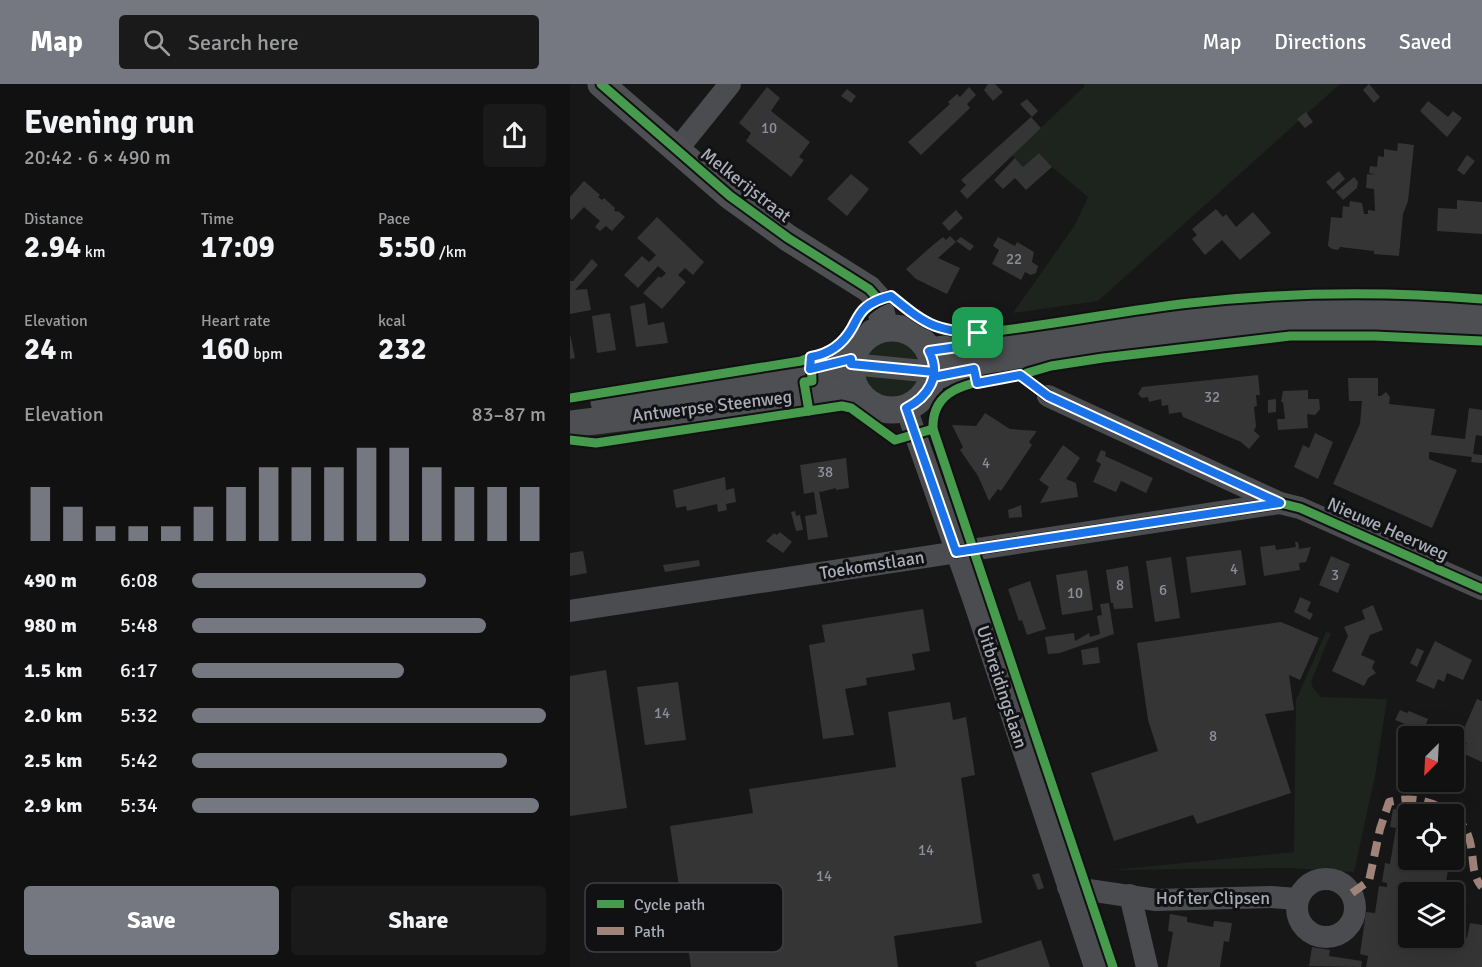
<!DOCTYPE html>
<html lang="en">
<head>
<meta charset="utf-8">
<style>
  :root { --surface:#111; --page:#1a1a1a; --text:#f1f3f6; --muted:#9c9d9f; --line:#303131; --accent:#757880 }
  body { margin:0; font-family:Signika,sans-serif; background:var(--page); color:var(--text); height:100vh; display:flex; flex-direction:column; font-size:22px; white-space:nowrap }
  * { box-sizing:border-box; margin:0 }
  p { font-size:20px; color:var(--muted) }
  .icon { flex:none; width:33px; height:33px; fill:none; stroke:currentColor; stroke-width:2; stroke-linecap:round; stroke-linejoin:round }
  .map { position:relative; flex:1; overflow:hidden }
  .panel { display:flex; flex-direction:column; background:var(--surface); width:570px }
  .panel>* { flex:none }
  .needle { width:39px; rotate:204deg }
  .controls { position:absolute; left:828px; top:642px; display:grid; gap:12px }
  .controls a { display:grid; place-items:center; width:66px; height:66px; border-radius:6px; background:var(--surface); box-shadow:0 6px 24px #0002,0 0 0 2px var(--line); font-size:30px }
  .pin { position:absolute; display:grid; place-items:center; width:51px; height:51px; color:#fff; margin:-26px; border-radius:12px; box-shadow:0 3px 9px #0006 }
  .round { display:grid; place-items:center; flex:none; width:63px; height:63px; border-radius:6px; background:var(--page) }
  .headline { display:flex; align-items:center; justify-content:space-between; height:102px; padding:0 24px }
  h1 { font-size:33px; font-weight:800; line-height:45px }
  .metrics { display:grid; grid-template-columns:repeat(3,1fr); gap:9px; height:102px; padding:6px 24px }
  .metrics div { display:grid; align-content:center }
  .metrics b { font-size:30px; font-weight:800 }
  .metrics small { font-size:16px; font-weight:400 }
  .metrics p { font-size:16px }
  .chart { height:168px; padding:12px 24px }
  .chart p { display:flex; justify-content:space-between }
  .chart svg { width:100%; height:108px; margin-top:6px; stroke:var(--accent); stroke-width:6 }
  .button { display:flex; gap:12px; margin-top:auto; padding:12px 24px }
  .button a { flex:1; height:69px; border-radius:6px; background:var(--accent); color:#fff; font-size:24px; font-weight:800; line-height:69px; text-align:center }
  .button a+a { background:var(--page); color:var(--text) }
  ul { padding:0 24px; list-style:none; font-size:20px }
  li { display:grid; grid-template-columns:96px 72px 1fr; align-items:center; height:45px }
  li i { height:15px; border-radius:8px; background:var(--accent) }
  header { display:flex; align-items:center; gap:36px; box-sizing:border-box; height:84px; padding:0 30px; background:var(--accent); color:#fff }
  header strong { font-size:28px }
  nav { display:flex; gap:33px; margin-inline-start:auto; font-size:21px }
  .search { width:420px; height:54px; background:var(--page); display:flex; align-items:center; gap:15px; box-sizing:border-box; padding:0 21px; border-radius:6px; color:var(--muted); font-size:22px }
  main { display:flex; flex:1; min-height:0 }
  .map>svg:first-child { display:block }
  .green { fill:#1d241e }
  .building { fill:#353536 }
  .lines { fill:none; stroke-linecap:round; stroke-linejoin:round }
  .minor { stroke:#4b4c50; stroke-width:22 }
  .major { stroke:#4d4f52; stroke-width:27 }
  .quiet { stroke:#a18479; stroke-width:8; stroke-dasharray:15 8; stroke-linecap:butt }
  .cycleway-casing { stroke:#111113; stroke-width:13 }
  .cycleway { stroke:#469c4c; stroke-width:9 }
  .route-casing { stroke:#fff; stroke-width:12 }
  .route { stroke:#1a73e8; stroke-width:8 }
  .labels { text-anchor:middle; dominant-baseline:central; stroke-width:6; stroke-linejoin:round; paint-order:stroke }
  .number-label { font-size:15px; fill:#8b8f98 }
  .street-label { font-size:18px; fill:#a8adb8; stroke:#111113 }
  .key { fill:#111113; stroke:#3e4045; stroke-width:1.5 }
  .key-label { font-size:16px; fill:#a8adb8 }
</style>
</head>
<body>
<header>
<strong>Map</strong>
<div class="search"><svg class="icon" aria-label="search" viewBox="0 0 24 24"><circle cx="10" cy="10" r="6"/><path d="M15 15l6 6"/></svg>Search here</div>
<nav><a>Map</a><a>Directions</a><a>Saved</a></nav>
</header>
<main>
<section class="panel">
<div class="headline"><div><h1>Evening run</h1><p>20:42 · 6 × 490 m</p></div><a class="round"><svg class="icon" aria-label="share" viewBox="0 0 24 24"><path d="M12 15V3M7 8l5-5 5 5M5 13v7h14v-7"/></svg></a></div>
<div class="metrics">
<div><p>Distance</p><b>2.94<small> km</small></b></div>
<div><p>Time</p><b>17:09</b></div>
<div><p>Pace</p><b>5:50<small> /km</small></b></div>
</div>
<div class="metrics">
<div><p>Elevation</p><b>24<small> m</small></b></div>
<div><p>Heart rate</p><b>160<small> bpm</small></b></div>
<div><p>kcal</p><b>232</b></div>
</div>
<div class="chart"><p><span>Elevation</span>83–87 m</p>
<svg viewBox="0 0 160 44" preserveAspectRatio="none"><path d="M5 44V22M15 44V30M25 44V38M35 44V38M45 44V38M55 44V30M65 44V22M75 44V14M85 44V14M95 44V14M105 44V6M115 44V6M125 44V14M135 44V22M145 44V22M155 44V22"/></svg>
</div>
<ul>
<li><b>490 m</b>6:08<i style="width:66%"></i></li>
<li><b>980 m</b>5:48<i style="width:83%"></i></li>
<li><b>1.5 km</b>6:17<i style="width:60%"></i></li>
<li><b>2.0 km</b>5:32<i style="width:100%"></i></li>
<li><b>2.5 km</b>5:42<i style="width:89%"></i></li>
<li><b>2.9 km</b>5:34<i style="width:98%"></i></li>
</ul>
<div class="button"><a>Save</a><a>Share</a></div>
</section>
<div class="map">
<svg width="912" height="883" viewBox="0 0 912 883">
  <rect width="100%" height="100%" fill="#171717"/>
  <g class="green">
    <polygon points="513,0 770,0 528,217 443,229 505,141 518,113 482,83 469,69 453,83 442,71 515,2"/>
    <path d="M324,254C339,257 348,264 352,279L294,273L308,258Z"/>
    <path d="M293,290L350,297C336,323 301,319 293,290Z"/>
    <polygon points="236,324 24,356 13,355 13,349"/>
    <polygon points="756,548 761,549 741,598 743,604 751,613 817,615 806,687 784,788 718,784 542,786 724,768 726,616"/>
  </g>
  <g class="building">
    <polygon points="418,0 425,0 433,8 423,17 414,6"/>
    <polygon points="799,0 810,13 804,19 793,6"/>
    <polygon points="197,3 210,14 201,27 240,58 229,73 234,76 221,93 176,57 181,49 169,39"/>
    <polygon points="399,3 406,11 397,20 400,24 351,71 338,58 380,20 378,18 387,10 390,13"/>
    <polygon points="277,5 286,12 281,19 271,12"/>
    <polygon points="457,15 468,27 462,33 450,20"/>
    <polygon points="858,17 878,33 883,27 892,34 877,53 850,27"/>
    <polygon points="736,28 743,38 735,44 727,35"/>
    <polygon points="461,33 471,44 397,115 390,107 396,101 391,96"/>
    <polygon points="828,59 844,61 838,117 833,130 829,172 804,170 804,167 770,163 768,166 762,165 758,162 761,133 772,134 773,122 779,123 780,117 792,119 794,130 798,130 798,126 805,127 804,105 796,104 797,90 806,91 799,89 800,82 807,83 808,72 814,73 814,65 827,67"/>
    <polygon points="469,69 482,83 456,106 445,94 433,105 424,96 445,74 453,83"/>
    <polygon points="897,71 905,77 894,91 887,86"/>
    <polygon points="769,87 775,95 763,106 756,98"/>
    <polygon points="281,90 299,105 277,132 257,115"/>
    <polygon points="784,93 788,98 787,104 773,116 766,108"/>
    <polygon points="14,97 30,111 28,113 32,116 34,114 45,124 44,126 46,128 48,127 55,133 42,147 36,142 30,147 25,143 30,137 14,123 2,136 0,134 0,113"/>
    <polygon points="887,116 912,118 912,150 867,147 868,124 887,125"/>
    <polygon points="646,125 653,133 656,130 666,143 683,128 701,149 670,176 652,156 635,171 622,155 627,151 622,145"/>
    <polygon points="386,126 393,134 379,147 372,139"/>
    <polygon points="87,133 134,178 123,191 115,184 108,191 116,198 92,225 73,209 89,192 91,194 96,189 88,182 68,204 54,191 72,172 79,178 86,171 67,154"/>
    <polygon points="380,152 386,158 368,174 390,184 377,210 346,195 336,185 363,161 373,153 376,156"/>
    <polygon points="391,153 404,162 400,167 386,157"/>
    <polygon points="428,153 445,162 447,158 464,168 462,178 468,182 466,189 461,191 455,188 451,196 422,180 429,166 423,162"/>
    <polygon points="22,175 28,181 5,206 17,205 21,226 0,230 0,197 3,197"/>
    <polygon points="75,219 78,241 94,238 98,259 66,263 60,222"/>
    <polygon points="40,229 46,266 27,269 22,232"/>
    <polygon points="0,250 5,274 0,275"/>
    <polygon points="688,291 690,311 686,311 687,322 684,323 686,342 684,347 690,352 679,365 671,358 613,333 611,328 599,330 598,321 592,322 591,315 579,318 578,313 572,314 568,310 572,303"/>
    <polygon points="778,294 808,294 808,312 811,312 816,308 820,313 819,320 865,325 861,351 895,355 899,324 912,326 912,352 906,351 903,370 912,371 912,379 901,378 902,373 859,368 859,375 887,386 862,444 763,400 790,340 792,317 779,317"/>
    <polygon points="738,306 738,315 749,315 750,325 745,331 737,330 738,344 708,346 707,335 715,335 713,318 711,318 713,307"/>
    <polygon points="706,315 706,328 698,329 698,316"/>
    <polygon points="415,329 440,345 467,347 459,358 462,361 431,407 428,405 419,417 408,392 390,366 393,363 382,341 406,342"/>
    <polygon points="745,349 763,358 748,395 724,383 733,361 739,364"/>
    <polygon points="493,361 510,374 496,395 506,399 508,413 470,419 479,403 469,396"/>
    <polygon points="531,366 536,368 535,372 583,394 576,409 551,397 546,408 523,398 531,380 526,377"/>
    <polygon points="276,374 279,404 266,406 266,404 251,408 249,407 258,453 238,456 235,432 247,430 244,408 234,410 230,381"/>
    <polygon points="155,393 156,406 164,404 166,418 156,420 157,426 148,428 147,420 117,427 116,422 106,424 103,406"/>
    <polygon points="451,421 452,433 439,434 438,426"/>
    <polygon points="225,427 226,432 230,431 233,446 226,447 221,428"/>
    <polygon points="210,448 222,458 213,469 196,457 204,449 207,451"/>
    <polygon points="725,458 728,458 729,465 741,463 736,478 729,479 730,486 694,492 690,463 705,461 706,466 726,463"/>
    <polygon points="671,466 676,501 621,509 616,473"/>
    <polygon points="13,467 17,489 0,492 0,469"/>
    <polygon points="761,472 780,480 768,509 749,501"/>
    <polygon points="601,473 610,534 585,538 576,477"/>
    <polygon points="129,476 130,482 95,488 93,481"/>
    <polygon points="558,482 563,524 544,525 543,519 541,519 536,486"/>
    <polygon points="517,486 523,526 492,531 486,491"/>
    <polygon points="460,497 476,545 457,551 452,536 449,537 438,505"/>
    <polygon points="730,513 741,518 737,527 743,530 740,536 724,528"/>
    <polygon points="539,519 544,550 490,569 478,570 475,553 504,549 505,557 519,549 520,553 530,550 527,532 532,531 530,520"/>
    <polygon points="803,521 813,546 800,551 791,571 805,577 802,584 806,589 798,594 794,602 762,587 778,552 774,543 795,535 792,526"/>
    <polygon points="353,525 360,567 342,570 345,586 296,594 297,601 275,605 284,651 253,655 239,561 255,558 252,541"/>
    <polygon points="711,538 749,554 730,596 719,591 724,626 695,630 721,709 627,740 623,731 544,757 521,689 588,667 578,636 567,559"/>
    <polygon points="865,557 902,576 893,596 877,589 874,598 868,595 864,605 846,597"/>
    <polygon points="528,563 530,579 513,581 511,566"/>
    <polygon points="847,564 854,567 847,583 840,579"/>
    <polygon points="36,586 57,724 0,732 0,592"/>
    <polygon points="108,598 116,656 75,661 67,603"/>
    <polygon points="907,615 912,617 912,678 892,669 897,659 889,656"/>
    <polygon points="380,618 383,636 396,633 405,691 391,694 412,839 324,852 328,883 121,883 100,742 183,729 179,705 326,683 318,628"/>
    <polygon points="830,626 837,629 839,627 858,635 853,647 825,636"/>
    <polygon points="823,725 842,728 838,730 838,776 874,776 873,785 878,786 875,804 870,803 869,808 838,808 838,854 884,852 897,854 900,839 912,841 912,883 796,883 798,872 790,870 796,828 805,829 809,802 817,803 817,799 812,798 815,779 820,780 826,744 820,743"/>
    <polygon points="469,789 474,804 468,806 462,791"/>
    <polygon points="600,830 617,833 617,838 643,843 644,837 662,839 659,858 654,857 650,883 597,883 603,848 598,847"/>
    <polygon points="471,856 480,883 407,883 405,878"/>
    <polygon points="742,863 760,866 759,872 792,877 791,883 739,882"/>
  </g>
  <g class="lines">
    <g class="minor">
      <polyline points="106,67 160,0"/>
      <polyline points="281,280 364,288"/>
      <polyline points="478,312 710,419 730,424 912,505"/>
      <polyline points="336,324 404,517 525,883"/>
      <polyline points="0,527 710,419"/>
      <circle cx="756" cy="824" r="29"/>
      <polyline points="498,803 586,816 701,813 727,815"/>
      <polyline points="560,811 577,883"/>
    </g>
    <g class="major">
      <polyline points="31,0 160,112 218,154 299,205 308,215 315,244"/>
      <circle cx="322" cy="285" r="41"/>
      <path d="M359,267C453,255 545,237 639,226C730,215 821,217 912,224"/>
      <path d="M363,293L377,289C494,271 612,251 730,243C790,239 852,243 912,249"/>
      <polyline points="34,318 263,281 281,275"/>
      <polyline points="0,340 285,305"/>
    </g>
    <g class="quiet">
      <path d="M884,731C912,757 895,784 912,803"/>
      <path d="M782,809L799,797L810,745L819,718C843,712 862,717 882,730"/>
    </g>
    <g class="cycleway-casing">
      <g id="cycleway">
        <polyline points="31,0 160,112 218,154 299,205 308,215"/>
        <polyline points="457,289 481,282 533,274 720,252 805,252 912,257"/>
        <polyline points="0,314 231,277 241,273"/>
        <path d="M239,327L234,298L242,297L241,273C286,265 277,224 321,212C354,239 364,247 408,249C479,242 549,227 620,219C718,208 814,207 912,215"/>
        <polyline points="363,345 543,883"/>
        <path d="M0,356L26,359L272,322L281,324L325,356L363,345C361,297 414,298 450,291L478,312"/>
        <polyline points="386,468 710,419 730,424 912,505"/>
      </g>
    </g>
    <use href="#cycleway" class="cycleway"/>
  </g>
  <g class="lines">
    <g class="route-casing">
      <path id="route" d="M408,249C364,247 354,239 321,212C312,214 303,217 295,224C289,229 286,237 282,244C273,260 259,270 241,273L240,285L281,275V280L364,288L363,293L404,285L407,299L450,291L478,312L710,419L386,468L336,324C358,313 372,292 359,267L409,260L408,249"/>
    </g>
    <use href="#route" class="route"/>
  </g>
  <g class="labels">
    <g class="number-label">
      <text x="199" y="44">10</text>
      <text x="444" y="175">22</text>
      <text x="642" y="313">32</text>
      <text x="416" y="379">4</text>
      <text x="255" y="388">38</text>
      <text x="664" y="485">4</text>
      <text x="765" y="491">3</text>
      <text x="550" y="501">8</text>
      <text x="593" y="506">6</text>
      <text x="505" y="509">10</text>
      <text x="92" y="629">14</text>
      <text x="643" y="652">8</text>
      <text x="356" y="766">14</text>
      <text x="254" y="792">14</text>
    </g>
    <g class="street-label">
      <text transform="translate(176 101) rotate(38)">Melkerijstraat</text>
      <text transform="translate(142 322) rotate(-7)">Antwerpse Steenweg</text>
      <text transform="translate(818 445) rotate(24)">Nieuwe Heerweg</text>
      <text transform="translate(302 481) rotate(-9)">Toekomstlaan</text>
      <text transform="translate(432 603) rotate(72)">Uitbreidingslaan</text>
      <text x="643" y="814">Hof ter Clipsen</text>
    </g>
  </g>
  <rect x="15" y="799" width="198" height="69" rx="9" class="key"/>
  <rect x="27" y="816" width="27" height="8" fill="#469c4c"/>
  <rect x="27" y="843" width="27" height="8" fill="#a18479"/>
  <g class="key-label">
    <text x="64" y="826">Cycle path</text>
    <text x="64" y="853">Path</text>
  </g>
</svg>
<div class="controls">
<a><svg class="needle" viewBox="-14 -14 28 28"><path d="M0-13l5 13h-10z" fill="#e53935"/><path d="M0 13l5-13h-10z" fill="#9c9d9f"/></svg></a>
<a><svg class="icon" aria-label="locate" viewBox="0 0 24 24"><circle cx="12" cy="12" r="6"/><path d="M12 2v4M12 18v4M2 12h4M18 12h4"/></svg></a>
<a><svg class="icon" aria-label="layers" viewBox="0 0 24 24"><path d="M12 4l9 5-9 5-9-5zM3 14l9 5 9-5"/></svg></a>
</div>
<div class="pin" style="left:408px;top:249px;background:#1e9e55"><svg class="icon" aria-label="arrive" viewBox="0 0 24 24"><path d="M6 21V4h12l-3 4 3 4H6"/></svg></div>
</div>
</main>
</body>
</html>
